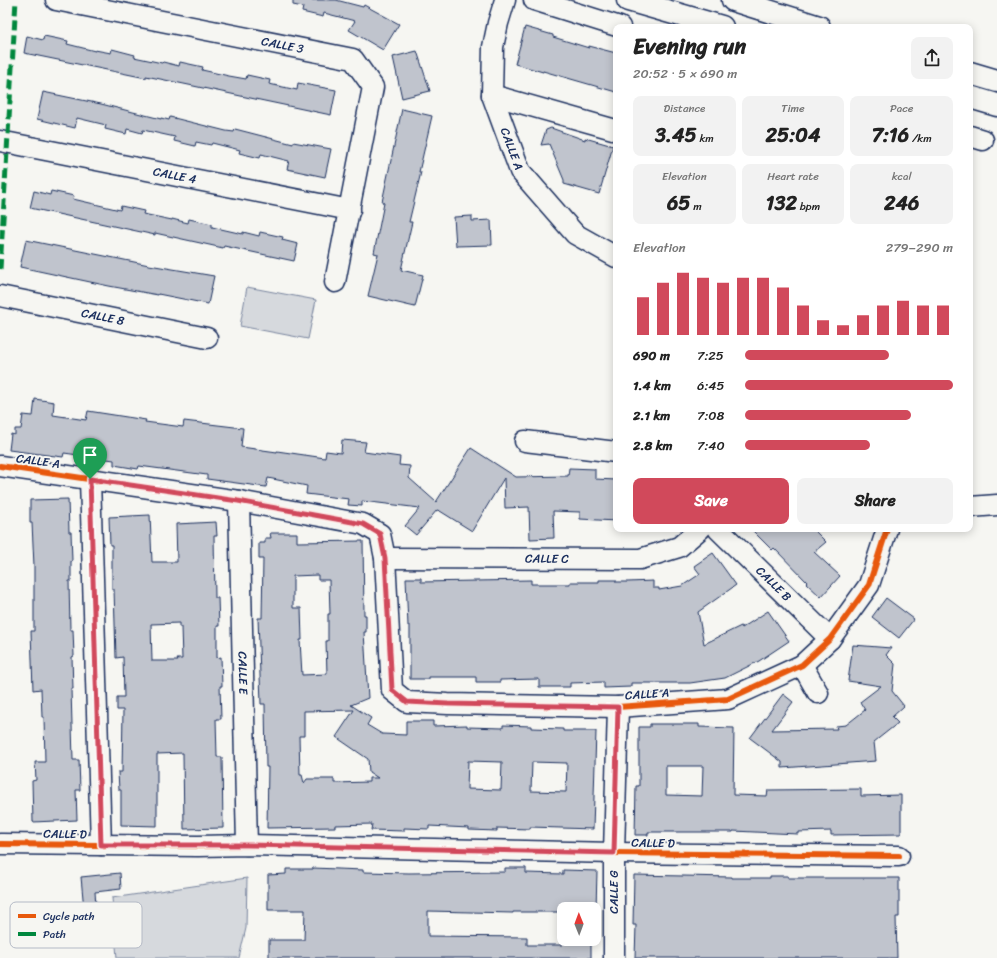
<!DOCTYPE html>
<html lang="en">
<head>
<meta charset="utf-8">
<style>
  :root { --surface:#fff; --page:#f2f2f2; --text:#222; --muted:#767676; --accent:#d1495b }
  body { margin:0; font-family:Sriracha,sans-serif; background:var(--page); color:var(--text); height:100vh; display:flex; flex-direction:column; font-size:15px; white-space:nowrap }
  * { box-sizing:border-box; margin:0 }
  p { font-size:13px; color:var(--muted) }
  .icon { flex:none; width:22px; height:22px; fill:none; stroke:currentColor; stroke-width:2; stroke-linecap:round; stroke-linejoin:round }
  .map { position:relative; flex:1; overflow:hidden }
  .sheet { position:absolute; left:613px; top:24px; width:360px; height:508px; display:flex; flex-direction:column; background:var(--surface); border-radius:8px; box-shadow:0 2px 10px #0003 }
  .sheet>* { flex:none }
  .needle { width:26px; rotate:359deg }
  .controls { position:absolute; left:557px; top:902px; display:grid; gap:8px }
  .controls a { display:grid; place-items:center; width:44px; height:44px; border-radius:8px; background:var(--surface); box-shadow:0 2px 10px #0003; font-size:20px }
  .pin { position:absolute; display:grid; place-items:center; width:34px; height:34px; color:#fff; margin:-41px -17px; border-radius:50% 50% 50% 0; rotate:-45deg; box-shadow:0 0 4px #0007 }
  .pin .icon { rotate:45deg }
  .round { display:grid; place-items:center; flex:none; width:42px; height:42px; border-radius:8px; background:var(--page) }
  .overview { display:flex; align-items:center; justify-content:space-between; height:68px; padding:0 20px }
  h1 { font-size:22px; font-weight:800; line-height:30px }
  .metrics { display:grid; grid-template-columns:repeat(3,1fr); gap:6px; height:68px; padding:4px 20px }
  .metrics div { display:grid; align-content:center; border-radius:8px; background:var(--page); text-align:center }
  .metrics b { font-size:20px; font-weight:800 }
  .metrics small { font-size:11px; font-weight:400 }
  .metrics p { font-size:11px }
  .chart { height:112px; padding:8px 20px }
  .chart p { display:flex; justify-content:space-between }
  .chart svg { width:100%; height:72px; margin-top:4px; stroke:var(--accent); stroke-width:6 }
  .action { display:flex; gap:8px; margin-top:auto; padding:8px 20px }
  .action a { flex:1; height:46px; border-radius:8px; background:var(--accent); color:#fff; font-size:16px; font-weight:800; line-height:46px; text-align:center }
  .action a+a { background:var(--page); color:var(--text) }
  ul { padding:0 20px; list-style:none; font-size:13px }
  li { display:grid; grid-template-columns:64px 48px 1fr; align-items:center; height:30px }
  li i { height:10px; border-radius:5px; background:var(--accent) }
  .map>svg:first-child { display:block }
  .green { fill:#d6d9dd; stroke:#78849e }
  .building { fill:#c0c4cd; stroke:#1b2f5e; fill-rule:evenodd }
  .lines { fill:none; stroke-linecap:round; stroke-linejoin:round }
  .street-casing { stroke:#1b2f5e; stroke-width:23 }
  .primary-casing { stroke:#1b2f5e; stroke-width:25 }
  .street { stroke:#f6f6f2; stroke-width:20 }
  .primary { stroke:#f6f6f2; stroke-width:22 }
  .quiet { stroke:#00873e; stroke-width:5; stroke-dasharray:10 5; stroke-linecap:butt }
  .cycleway-casing { stroke:#f6f6f2; stroke-width:8 }
  .cycleway { stroke:#e8590c; stroke-width:6 }
  .route-casing { stroke:#fff; stroke-width:8 }
  .route { stroke:#d1495b; stroke-width:5 }
  .labels { text-anchor:middle; dominant-baseline:central; stroke-width:3.5; stroke-linejoin:round; paint-order:stroke }
  .street-label { font-size:12px; fill:#1b2f5e; stroke:#f6f6f2 }
  .key { fill:#f6f6f2; stroke:#b4bac6; stroke-width:1 }
  .key-label { font-size:11px; fill:#1b2f5e }
</style>
</head>
<body>
<div class="map">
<svg width="997" height="958" viewBox="0 0 997 958">
  <rect width="100%" height="100%" fill="#f6f6f2"/>
  <filter id="ink" filterUnits="userSpaceOnUse"><feTurbulence type="fractalNoise" baseFrequency=".025" numOctaves="2"/><feDisplacementMap in="SourceGraphic" scale="8" xChannelSelector="R" yChannelSelector="G"/><feConvolveMatrix kernelMatrix="1 2 1 2 8 2 1 2 1" color-interpolation-filters="sRGB"/></filter>
  <g filter="url(#ink)">
    <g class="green">
      <polygon points="247,287 316,300 308,339 240,326"/>
      <polygon points="247,878 246,928 239,958 117,958 112,898"/>
    </g>
    <g class="building">
      <polygon points="293,0 336,0 363,7 364,5 399,24 383,50 349,30 355,21 324,13 323,17 302,12 303,7 293,5"/>
      <polygon points="525,27 553,35 553,37 589,48 589,46 616,53 616,92 543,71 543,72 515,64"/>
      <polygon points="27,36 43,40 44,36 68,41 67,44 95,51 95,50 111,53 112,49 135,55 134,57 162,63 163,62 179,66 180,62 203,67 202,70 229,76 246,79 247,75 270,80 269,84 297,90 298,83 336,90 331,115 146,76 146,78 24,53"/>
      <polygon points="417,51 430,91 402,98 393,57"/>
      <polygon points="43,92 101,104 161,119 161,118 169,120 170,117 226,131 234,132 235,129 293,144 293,142 331,149 325,177 287,169 289,161 261,154 260,158 239,153 240,150 212,143 211,145 196,142 195,146 174,141 175,137 143,130 142,133 127,129 126,134 105,129 106,125 77,118 75,128 37,119"/>
      <polygon points="402,109 432,116 419,172 421,172 409,222 412,222 401,270 423,275 415,307 368,296 378,254 374,253 384,203 382,202"/>
      <polygon points="551,128 585,140 585,138 613,146 599,194 564,184 564,180 549,144 541,145 546,130"/>
      <polygon points="34,191 50,195 51,191 74,196 73,199 120,210 121,206 144,211 143,214 172,220 172,219 188,223 189,219 212,224 212,227 243,234 243,232 259,236 260,232 283,237 282,240 298,244 294,261 224,246 223,248 155,233 155,235 30,208"/>
      <polygon points="472,216 472,221 491,220 492,245 456,246 454,217"/>
      <polygon points="26,240 149,265 214,276 208,304 158,294 158,295 109,286 20,267"/>
      <polygon points="35,399 54,402 53,415 86,420 88,411 146,420 145,422 183,427 184,421 243,428 241,447 277,452 277,451 325,458 326,451 341,453 342,440 366,442 364,452 400,457 399,465 410,466 409,478 436,502 471,448 516,477 568,476 569,468 595,469 595,479 616,480 616,521 580,519 580,512 553,511 554,538 530,539 529,507 505,508 504,478 472,531 440,511 437,510 416,535 405,526 420,508 362,501 362,506 348,505 349,499 306,494 307,486 268,478 266,487 207,479 207,475 139,466 138,469 114,465 114,460 64,453 63,457 9,450 11,434 15,435 15,429 21,429 23,415 33,416"/>
      <polygon points="68,499 69,532 71,532 72,561 71,561 71,581 69,581 70,630 73,630 74,656 72,657 73,689 71,689 73,760 79,760 80,790 76,790 77,820 33,822 32,781 36,780 35,762 45,762 44,717 42,717 41,689 33,690 31,631 34,631 34,566 32,523 30,523 30,500"/>
      <path d="M150,515L152,562H177L176,524L216,522L217,536H214L215,598H218L219,626H217V658L221,657L222,686H220L221,719H216L217,757H222L223,828L184,829L183,753L157,754V826L121,825V790H119L118,772H122L123,710H117V697H124L123,657L116,658L114,589H112V545H110L109,517ZM179,623V627H181L182,659H177L178,661H152L151,624Z"/>
      <polygon points="751,529 813,529 826,542 814,552 840,576 821,597 806,583 807,582 774,548 772,550"/>
      <path d="M270,533H297V542L363,541L364,615H366V632H364L368,698L351,705L371,718L367,725L382,734L406,735V721H433V726L467,725V727L503,728V725L531,726V728L563,729V731H596L593,829L530,827V829L497,828V831L469,830V828L429,826V829L404,828V831L371,830L372,824L335,825V827L267,828L268,767H266L265,704H261L258,618H262L263,559H259V543H265V538H271ZM318,575V580H329L330,614H328V641H326L327,674L302,675L300,640H302L301,608H293V576ZM354,710L336,737L368,759L369,772L378,778H369V782L334,783V779H307L304,783L302,775H300L299,736H304V711ZM468,761L502,762L501,790L467,789ZM532,762L567,763L566,792L531,791Z"/>
      <polygon points="713,553 736,585 698,612 704,644 741,626 742,628 768,611 789,641 759,661 725,678 690,683 631,683 631,687 604,688 604,682 570,683 570,687 539,687 539,679 500,680 500,682 476,682 476,677 429,677 429,679 410,679 410,626 408,626 406,578 421,578 421,582 531,580 531,584 570,584 570,582 599,582 599,580 616,580 616,582 628,582 653,581 653,588 659,588 659,590 682,586 700,574 694,566"/>
      <polygon points="886,598 914,619 899,638 872,617"/>
      <polygon points="853,645 891,648 886,655 895,664 892,691 904,706 892,717 898,723 874,742 876,761 782,768 782,762 750,738 783,694 793,702 772,730 837,729 836,726 846,725 865,710 860,702 881,686 848,681"/>
      <path d="M650,724H699V727L734,728L733,795L767,796L768,790L861,789V796L901,795V834L831,835V831L798,832V834L733,831V832H648V835H635L636,786H639V727H650ZM666,766H703L702,796L666,795Z"/>
      <polygon points="313,868 363,870 363,872 409,873 505,872 505,868 526,868 526,873 563,874 563,870 597,871 596,909 564,909 564,912 513,912 513,913 428,911 428,936 527,937 527,945 562,945 562,939 591,939 591,958 269,958 269,940 304,940 305,910 268,910 268,875 286,874 286,869 313,869"/>
      <polygon points="120,873 121,889 95,892 97,919 85,920 81,877"/>
      <polygon points="634,875 732,877 732,878 770,878 770,876 788,876 788,878 899,878 899,917 896,917 897,958 635,958 636,925 633,925"/>
    </g>
    <g class="lines">
      <g class="street-casing">
        <g id="street">
          <path id="s1" d="M56,0L353,59L373,87L335,282"/>
          <path id="s2" d="M505,0L498,23L493,47L492,95L520,171L575,234L616,257"/>
          <polyline points="534,0 620,27"/>
          <polyline points="492,95 616,130"/>
          <polyline points="970,136 983,140"/>
          <path id="s3" d="M0,141L350,210"/>
          <path id="s4" d="M0,296L207,338"/>
          <polyline points="525,441 616,452"/>
          <polyline points="0,466 239,501 363,524 380,534 385,558 392,690 407,702 448,704 618,707 728,699 802,665 830,639 869,585 887,529"/>
          <polyline points="90,479 101,845"/>
          <path id="s5" d="M239,501L247,845"/>
          <polyline points="970,507 997,505"/>
          <path id="s6" d="M718,529L830,639"/>
          <path id="s7" d="M385,558L640,559L679,547L700,529"/>
          <polyline points="802,665 818,693"/>
          <polyline points="0,844 198,846 247,845 614,853 899,856"/>
          <polyline points="614,958 614,853 618,707"/>
        </g>
      </g>
      <g class="primary-casing">
        <g id="primary">
          <polyline points="628,0 722,27"/>
          <polyline points="733,0 819,27"/>
          <polyline points="970,73 997,81"/>
          <polyline points="970,97 997,105"/>
        </g>
      </g>
      <use href="#street" class="street"/>
      <use href="#primary" class="primary"/>
      <polyline class="quiet" points="0,269 16,0"/>
      <g class="cycleway-casing">
        <g id="cycleway">
          <polyline points="0,466 239,501 363,524 380,534 385,558 392,690 407,702 448,704 618,707 728,699 802,665 830,639 869,585 887,529"/>
          <polyline points="0,844 198,846 247,845 614,853 899,856"/>
        </g>
      </g>
      <use href="#cycleway" class="cycleway"/>
    </g>
  </g>
  <g class="lines" filter="url(#ink)">
    <g class="route-casing">
      <polygon id="route" points="90,479 238,501 363,524 380,534 385,558 392,690 407,702 448,704 618,707 614,853 247,845 101,845"/>
    </g>
    <use href="#route" class="route"/>
  </g>
  <g class="labels">
    <g class="street-label">
      <text stroke="none"><textPath href="#s1" startOffset="231">CALLE 3</textPath></text>
      <text stroke="none"><textPath href="#s2" startOffset="154">CALLE A</textPath></text>
      <text stroke="none"><textPath href="#s3" startOffset="178">CALLE 4</textPath></text>
      <text stroke="none"><textPath href="#s4" startOffset="105">CALLE 8</textPath></text>
      <text transform="translate(38 461) rotate(8)">CALLE A</text>
      <text stroke="none"><textPath href="#s7" startOffset="162">CALLE C</textPath></text>
      <text stroke="none"><textPath href="#s6" startOffset="78">CALLE B</textPath></text>
      <text stroke="none"><textPath href="#s5" startOffset="172">CALLE E</textPath></text>
      <text transform="translate(647 694) rotate(-4)">CALLE A</text>
      <text transform="translate(65 834) rotate(1)">CALLE D</text>
      <text transform="translate(653 843) rotate(1)">CALLE D</text>
      <text transform="translate(614 892) rotate(-90)">CALLE G</text>
    </g>
  </g>
  <rect x="10" y="902" width="132" height="46" rx="6" class="key"/>
  <rect x="18" y="914" width="18" height="4" fill="#e8590c"/>
  <rect x="18" y="932" width="18" height="4" fill="#00873e"/>
  <g class="key-label">
    <text x="43" y="920">Cycle path</text>
    <text x="43" y="938">Path</text>
  </g>
</svg>
<div class="controls">
<a><svg class="needle" viewBox="-14 -14 28 28"><path d="M0-13l5 13h-10z" fill="#e53935"/><path d="M0 13l5-13h-10z" fill="#767676"/></svg></a>
</div>
<div class="pin" style="left:90px;top:479px;background:#1e9e55"><svg class="icon" aria-label="arrive" viewBox="0 0 24 24"><path d="M6 21V4h12l-3 4 3 4H6"/></svg></div>
<section class="sheet">
<div class="overview"><div><h1>Evening run</h1><p>20:52 · 5 × 690 m</p></div><a class="round"><svg class="icon" aria-label="share" viewBox="0 0 24 24"><path d="M12 15V3M7 8l5-5 5 5M5 13v7h14v-7"/></svg></a></div>
<div class="metrics">
<div><p>Distance</p><b>3.45<small> km</small></b></div>
<div><p>Time</p><b>25:04</b></div>
<div><p>Pace</p><b>7:16<small> /km</small></b></div>
</div>
<div class="metrics">
<div><p>Elevation</p><b>65<small> m</small></b></div>
<div><p>Heart rate</p><b>132<small> bpm</small></b></div>
<div><p>kcal</p><b>246</b></div>
</div>
<div class="chart"><p><span>Elevation</span>279–290 m</p>
<svg viewBox="0 0 160 44" preserveAspectRatio="none"><path d="M5 44V21M15 44V12M25 44V6M35 44V9M45 44V12M55 44V9M65 44V9M75 44V15M85 44V26M95 44V35M105 44V38M115 44V32M125 44V26M135 44V23M145 44V26M155 44V26"/></svg>
</div>
<ul>
<li><b>690 m</b>7:25<i style="width:69%"></i></li>
<li><b>1.4 km</b>6:45<i style="width:100%"></i></li>
<li><b>2.1 km</b>7:08<i style="width:80%"></i></li>
<li><b>2.8 km</b>7:40<i style="width:60%"></i></li>
</ul>
<div class="action"><a>Save</a><a>Share</a></div>
</section>
</div>
</body>
</html>
